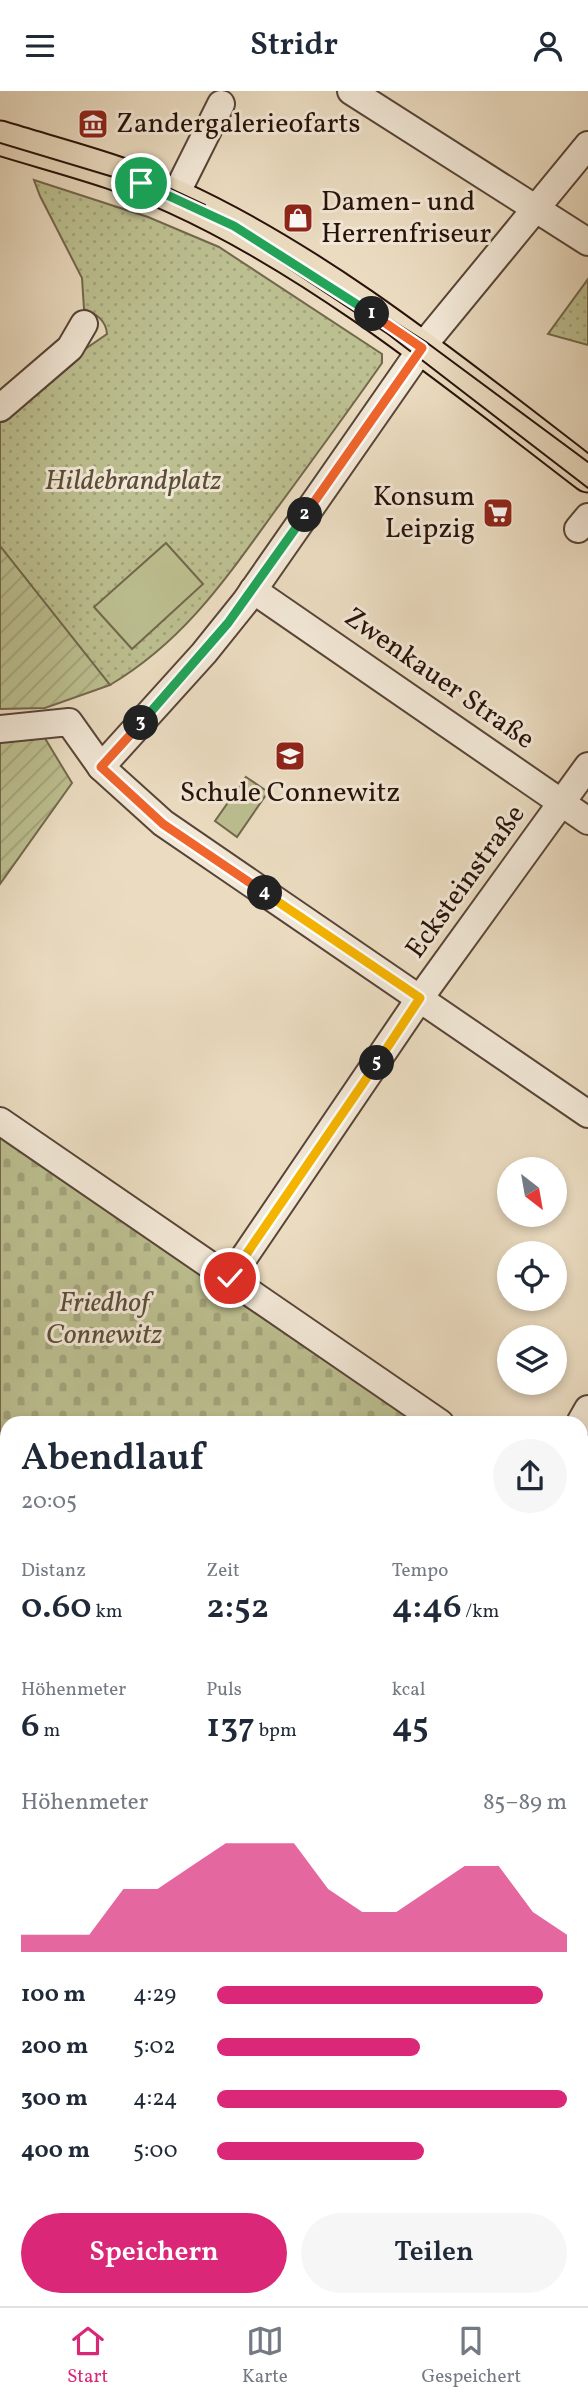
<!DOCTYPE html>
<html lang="de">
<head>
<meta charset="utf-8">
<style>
  :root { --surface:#fff; --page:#f6f6f7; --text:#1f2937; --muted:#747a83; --line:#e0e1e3; --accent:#db2777 }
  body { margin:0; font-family:Vollkorn,serif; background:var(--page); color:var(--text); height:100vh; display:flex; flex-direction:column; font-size:26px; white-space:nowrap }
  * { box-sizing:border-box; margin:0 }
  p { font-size:23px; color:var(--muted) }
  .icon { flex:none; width:38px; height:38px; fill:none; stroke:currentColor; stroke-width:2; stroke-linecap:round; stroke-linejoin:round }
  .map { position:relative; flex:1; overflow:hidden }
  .side { position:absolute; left:0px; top:1325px; width:588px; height:891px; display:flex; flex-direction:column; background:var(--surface); border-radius:21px 21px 0 0; box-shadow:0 4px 10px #0003 }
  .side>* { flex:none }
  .needle { width:46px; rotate:149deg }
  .tools { position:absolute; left:497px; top:1066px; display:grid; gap:14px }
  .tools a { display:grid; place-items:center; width:70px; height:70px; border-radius:50%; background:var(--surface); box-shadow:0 4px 10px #0003; font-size:35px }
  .pin { position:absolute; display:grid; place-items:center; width:60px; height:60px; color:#fff; margin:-30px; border:4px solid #fff; border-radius:50%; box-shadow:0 2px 7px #0007 }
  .km { position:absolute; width:35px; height:35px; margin:-18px; border-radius:50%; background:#222; color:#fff; font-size:19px; line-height:35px; text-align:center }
  .round { display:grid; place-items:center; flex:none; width:74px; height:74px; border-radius:37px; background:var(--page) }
  .summary { display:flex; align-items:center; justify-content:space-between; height:119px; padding:0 21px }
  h1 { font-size:38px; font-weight:600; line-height:52px }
  .metrics { display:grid; grid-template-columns:repeat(3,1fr); gap:10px; height:119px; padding:7px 21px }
  .metrics div { display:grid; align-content:center }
  .metrics b { font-size:35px; font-weight:600 }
  .metrics small { font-size:19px; font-weight:400 }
  .metrics p { font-size:19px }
  .chart { height:196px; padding:14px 21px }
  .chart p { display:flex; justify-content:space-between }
  .chart svg { width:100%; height:126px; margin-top:7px; fill:var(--accent); opacity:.7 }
  .action { display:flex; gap:14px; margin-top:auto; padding:14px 21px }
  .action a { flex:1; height:80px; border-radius:42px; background:var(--accent); color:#fff; font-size:28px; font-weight:600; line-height:80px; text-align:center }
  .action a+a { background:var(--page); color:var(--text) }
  ul { padding:0 21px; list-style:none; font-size:23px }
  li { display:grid; grid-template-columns:112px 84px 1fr; align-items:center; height:52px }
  li i { height:18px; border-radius:9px; background:var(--accent) }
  header { display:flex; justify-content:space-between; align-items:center; height:91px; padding:0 21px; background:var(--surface); font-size:32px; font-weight:600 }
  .menu { display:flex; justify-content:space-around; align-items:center; height:98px; border-top:2px solid var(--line); background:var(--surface); font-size:19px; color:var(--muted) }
  .menu a { display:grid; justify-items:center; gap:4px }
  .menu .current { color:var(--accent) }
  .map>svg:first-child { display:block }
  .grass { fill:url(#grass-dots); stroke:#72684c; stroke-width:2 }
  .cemetery { fill:url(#cemetery-stones); stroke:#72684c; stroke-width:2 }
  .garden { fill:url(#garden-furrows); stroke:#72684c; stroke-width:2 }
  .pitch { fill:#bcbf90; stroke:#72684c; stroke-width:2 }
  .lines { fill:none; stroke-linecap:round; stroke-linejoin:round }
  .minor-casing { stroke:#584437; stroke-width:30 }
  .major-casing { stroke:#271109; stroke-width:37 }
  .minor { stroke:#f2e8d7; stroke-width:26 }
  .major { stroke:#ebdcc1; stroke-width:33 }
  .tram { stroke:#271109; stroke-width:2 }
  .split-1-casing { stroke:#fff; stroke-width:14 }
  .split-2-casing { stroke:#fff; stroke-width:14 }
  .split-3-casing { stroke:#fff; stroke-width:14 }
  .split-4-casing { stroke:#fff; stroke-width:14 }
  .split-5-casing { stroke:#fff; stroke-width:14 }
  .split-6-casing { stroke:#fff; stroke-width:14 }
  .split-1 { stroke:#22a559; stroke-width:9 }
  .split-2 { stroke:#f0652b; stroke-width:9 }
  .split-3 { stroke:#22a559; stroke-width:9 }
  .split-4 { stroke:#f0652b; stroke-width:9 }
  .split-5 { stroke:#f5b400; stroke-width:9 }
  .split-6 { stroke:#f5b400; stroke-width:9 }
  .labels { text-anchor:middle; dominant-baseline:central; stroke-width:6; stroke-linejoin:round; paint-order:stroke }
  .poi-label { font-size:28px; fill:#271109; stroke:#f2e8d7; text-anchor:start }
  .park-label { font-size:28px; font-style:italic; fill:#5b4e38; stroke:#f2e8d7 }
  .street-label { font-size:28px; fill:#271109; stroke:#f2e8d7 }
</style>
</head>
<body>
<header><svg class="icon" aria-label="menu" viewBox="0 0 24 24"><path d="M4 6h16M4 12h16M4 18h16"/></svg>Stridr<svg class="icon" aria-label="person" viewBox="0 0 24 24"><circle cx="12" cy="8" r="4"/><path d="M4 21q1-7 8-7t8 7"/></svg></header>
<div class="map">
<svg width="588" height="2215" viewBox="0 0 588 2215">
  <defs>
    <pattern id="grass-dots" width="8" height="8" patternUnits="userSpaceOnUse" patternTransform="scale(1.75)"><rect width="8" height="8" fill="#bcbf90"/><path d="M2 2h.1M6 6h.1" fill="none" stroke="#a2a37b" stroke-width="1.8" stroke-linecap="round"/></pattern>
    <pattern id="cemetery-stones" width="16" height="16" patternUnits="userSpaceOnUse" patternTransform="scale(1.75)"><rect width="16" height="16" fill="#bcbf90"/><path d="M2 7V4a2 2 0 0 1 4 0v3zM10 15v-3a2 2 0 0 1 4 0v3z" fill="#a2a37b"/></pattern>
    <pattern id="garden-furrows" width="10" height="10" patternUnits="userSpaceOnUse" patternTransform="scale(1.75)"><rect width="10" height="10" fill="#bcbf90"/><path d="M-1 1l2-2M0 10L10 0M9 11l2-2" fill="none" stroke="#a2a37b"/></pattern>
  </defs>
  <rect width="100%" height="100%" fill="#ebdcc1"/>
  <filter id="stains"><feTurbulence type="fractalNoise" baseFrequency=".00286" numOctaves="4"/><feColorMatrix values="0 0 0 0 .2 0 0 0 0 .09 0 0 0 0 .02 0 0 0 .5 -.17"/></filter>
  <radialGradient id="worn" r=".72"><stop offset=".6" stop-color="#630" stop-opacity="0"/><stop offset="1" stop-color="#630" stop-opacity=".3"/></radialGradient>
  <g class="grass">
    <path d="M34,89L148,126L219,156L382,263V272C347,322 311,371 275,420C225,489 184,550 110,594L0,455V327L75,265L107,243C106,229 96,223 84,218L82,187L40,105Z"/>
    <polygon points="588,188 588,254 548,243"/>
    <polygon points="581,2054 588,2061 588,2106 581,2113"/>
    <polygon points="581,2195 588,2203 588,2215 307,2215 314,2208 581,2208"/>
  </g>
  <polygon class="cemetery" points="0,1030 440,1332 7,1332 7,1487 0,1482"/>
  <g class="garden">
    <polygon points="0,455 110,594 45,617 0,618"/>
    <polygon points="43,644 72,692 0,793 0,648"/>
    <polygon points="581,1470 588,1475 588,1869 581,1871"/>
    <polygon points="0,1482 7,1487 7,1684 0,1679"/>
  </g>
  <g class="pitch">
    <polygon points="166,452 203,493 132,558 94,516"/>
    <polygon points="246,686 268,701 237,746 215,730"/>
  </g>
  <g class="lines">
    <g class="minor-casing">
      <g id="minor">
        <polyline points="351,0 588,151"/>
        <polyline points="588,54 426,251 245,511 204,562 101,676 163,732 588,1023"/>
        <polyline points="175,105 221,13"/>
        <polyline points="0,317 70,257 84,233"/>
        <polyline points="578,438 588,426"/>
        <polyline points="253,499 588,730"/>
        <polyline points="0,638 69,631 101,676"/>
        <polyline points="0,1030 440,1332"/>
        <polyline points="230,1187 420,907 588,675"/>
        <polyline points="580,1332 588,1318"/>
        <polyline points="581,1459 588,1464"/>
        <polyline points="0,1739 7,1744"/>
        <polyline points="0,2021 7,2015"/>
        <polyline points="0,2041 7,2049"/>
        <polyline points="581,2047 588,2054"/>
        <polyline points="0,2085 7,2093"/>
        <polyline points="0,2120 7,2115"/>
        <polyline points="581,2183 588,2191"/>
        <polyline points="292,2215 299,2208"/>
      </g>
    </g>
    <g class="major-casing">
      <g id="major">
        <path d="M0,47C58,65 120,80 176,106C323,173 460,286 588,384"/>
        <polyline points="581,1903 588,1901"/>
        <polyline points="0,2176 7,2171"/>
      </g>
    </g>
    <use href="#minor" class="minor"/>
    <use href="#major" class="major"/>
    <g class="tram">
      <polyline points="0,52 153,98 230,138 388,243 588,397"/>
      <polyline points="158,92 205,114"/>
      <polyline points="295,168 426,251 588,371"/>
      <polyline points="581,1908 588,1905"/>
      <polyline points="0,2169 7,2164"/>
    </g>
  </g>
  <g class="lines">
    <g class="split-1-casing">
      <polyline id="split-1" points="141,92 234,135 372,223"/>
    </g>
    <g class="split-2-casing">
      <polyline id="split-2" points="305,424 422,257 372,223"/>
    </g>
    <g class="split-3-casing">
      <polyline id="split-3" points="141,632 228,532 305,424"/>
    </g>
    <g class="split-4-casing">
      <polyline id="split-4" points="141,632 101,676 163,733 265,802"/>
    </g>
    <g class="split-5-casing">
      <polyline id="split-5" points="265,802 420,907 377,972"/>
    </g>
    <g class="split-6-casing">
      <polyline id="split-6" points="230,1187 377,972"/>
    </g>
    <use href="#split-1" class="split-1"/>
    <use href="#split-2" class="split-2"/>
    <use href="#split-3" class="split-3"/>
    <use href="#split-4" class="split-4"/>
    <use href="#split-5" class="split-5"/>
    <use href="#split-6" class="split-6"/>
  </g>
  <defs>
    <g id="museum-square" transform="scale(1.575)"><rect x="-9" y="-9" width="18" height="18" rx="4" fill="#8f2418" stroke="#f2e8d7"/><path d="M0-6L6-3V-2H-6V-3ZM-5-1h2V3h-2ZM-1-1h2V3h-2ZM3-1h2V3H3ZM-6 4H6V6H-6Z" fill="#fff"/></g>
    <g id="shop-square" transform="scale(1.575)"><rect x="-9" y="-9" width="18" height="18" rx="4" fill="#8f2418" stroke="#f2e8d7"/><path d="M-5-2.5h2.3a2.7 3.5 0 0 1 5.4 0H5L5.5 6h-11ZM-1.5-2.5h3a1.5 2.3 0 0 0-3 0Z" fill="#fff"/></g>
    <g id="supermarket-square" transform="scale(1.575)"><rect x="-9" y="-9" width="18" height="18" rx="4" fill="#8f2418" stroke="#f2e8d7"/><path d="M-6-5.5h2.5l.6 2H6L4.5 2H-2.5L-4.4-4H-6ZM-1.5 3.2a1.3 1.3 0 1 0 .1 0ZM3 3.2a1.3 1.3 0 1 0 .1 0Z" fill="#fff"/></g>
    <g id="school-square" transform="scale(1.575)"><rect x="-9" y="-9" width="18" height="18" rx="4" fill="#8f2418" stroke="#f2e8d7"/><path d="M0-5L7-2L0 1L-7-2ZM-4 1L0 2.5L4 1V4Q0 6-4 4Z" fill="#fff"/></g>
  </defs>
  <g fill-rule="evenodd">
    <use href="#museum-square" x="93" y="33"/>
    <use href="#shop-square" x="298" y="127"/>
    <use href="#supermarket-square" x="498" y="422"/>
    <use href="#school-square" x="290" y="665"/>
  </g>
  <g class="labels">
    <g class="poi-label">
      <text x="116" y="33">Zandergalerieofarts</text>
      <text x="321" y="111">Damen- und<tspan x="321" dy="32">Herrenfriseur</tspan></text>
      <text x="475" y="406" text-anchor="end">Konsum<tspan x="475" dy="32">Leipzig</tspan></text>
      <text x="290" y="702" text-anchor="middle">Schule Connewitz</text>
    </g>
    <g class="park-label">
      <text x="133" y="390">Hildebrandplatz</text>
      <text x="104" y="1212">Friedhof<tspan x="104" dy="32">Connewitz</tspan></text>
    </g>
    <g class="street-label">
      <text transform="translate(439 588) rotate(35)">Zwenkauer Straße</text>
      <text transform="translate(466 791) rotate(-54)">Ecksteinstraße</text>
    </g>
  </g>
  <rect width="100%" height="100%" filter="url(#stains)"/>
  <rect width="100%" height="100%" fill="url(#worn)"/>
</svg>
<div class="tools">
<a><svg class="needle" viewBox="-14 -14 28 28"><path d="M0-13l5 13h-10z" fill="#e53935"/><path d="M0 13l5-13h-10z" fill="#747a83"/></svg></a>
<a><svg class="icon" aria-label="locate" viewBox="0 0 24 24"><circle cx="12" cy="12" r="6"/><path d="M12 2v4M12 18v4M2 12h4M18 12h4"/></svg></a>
<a><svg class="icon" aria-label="layers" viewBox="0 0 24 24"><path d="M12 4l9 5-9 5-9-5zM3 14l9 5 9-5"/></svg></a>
</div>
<div class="pin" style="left:141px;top:92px;background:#1e9e55"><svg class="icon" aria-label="arrive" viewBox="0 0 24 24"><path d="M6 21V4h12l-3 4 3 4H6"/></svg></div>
<div class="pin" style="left:230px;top:1187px;background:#d93025"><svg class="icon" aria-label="check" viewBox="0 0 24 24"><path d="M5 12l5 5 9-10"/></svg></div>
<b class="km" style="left:372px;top:223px">1</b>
<b class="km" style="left:305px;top:424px">2</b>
<b class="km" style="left:141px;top:632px">3</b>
<b class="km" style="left:265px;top:802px">4</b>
<b class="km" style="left:377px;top:972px">5</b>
<section class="side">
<div class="summary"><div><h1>Abendlauf</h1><p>20:05</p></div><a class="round"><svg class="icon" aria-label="share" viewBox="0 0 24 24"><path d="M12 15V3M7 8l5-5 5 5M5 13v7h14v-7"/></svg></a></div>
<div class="metrics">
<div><p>Distanz</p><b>0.60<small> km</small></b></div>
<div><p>Zeit</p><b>2:52</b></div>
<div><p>Tempo</p><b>4:46<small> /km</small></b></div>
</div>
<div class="metrics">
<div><p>Höhenmeter</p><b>6<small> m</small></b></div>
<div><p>Puls</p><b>137<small> bpm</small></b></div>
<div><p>kcal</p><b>45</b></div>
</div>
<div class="chart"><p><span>Höhenmeter</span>85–89 m</p>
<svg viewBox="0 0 160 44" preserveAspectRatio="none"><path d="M0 44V38L10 38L20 38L30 22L40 22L50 14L60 6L70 6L80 6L90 22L100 30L110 30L120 22L130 14L140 14L150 30L160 38V44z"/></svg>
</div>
<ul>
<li><b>100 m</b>4:29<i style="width:93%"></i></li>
<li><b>200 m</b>5:02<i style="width:58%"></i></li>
<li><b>300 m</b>4:24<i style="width:100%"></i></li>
<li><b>400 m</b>5:00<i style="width:59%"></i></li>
</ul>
<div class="action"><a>Speichern</a><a>Teilen</a></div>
</section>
</div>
<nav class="menu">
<a class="current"><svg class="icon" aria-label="home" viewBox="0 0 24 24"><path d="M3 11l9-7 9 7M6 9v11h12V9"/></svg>Start</a>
<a><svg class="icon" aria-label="map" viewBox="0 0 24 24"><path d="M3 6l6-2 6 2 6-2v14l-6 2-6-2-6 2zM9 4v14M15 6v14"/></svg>Karte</a>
<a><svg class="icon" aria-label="saved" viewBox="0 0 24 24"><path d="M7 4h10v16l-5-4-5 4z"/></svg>Gespeichert</a>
</nav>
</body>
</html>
